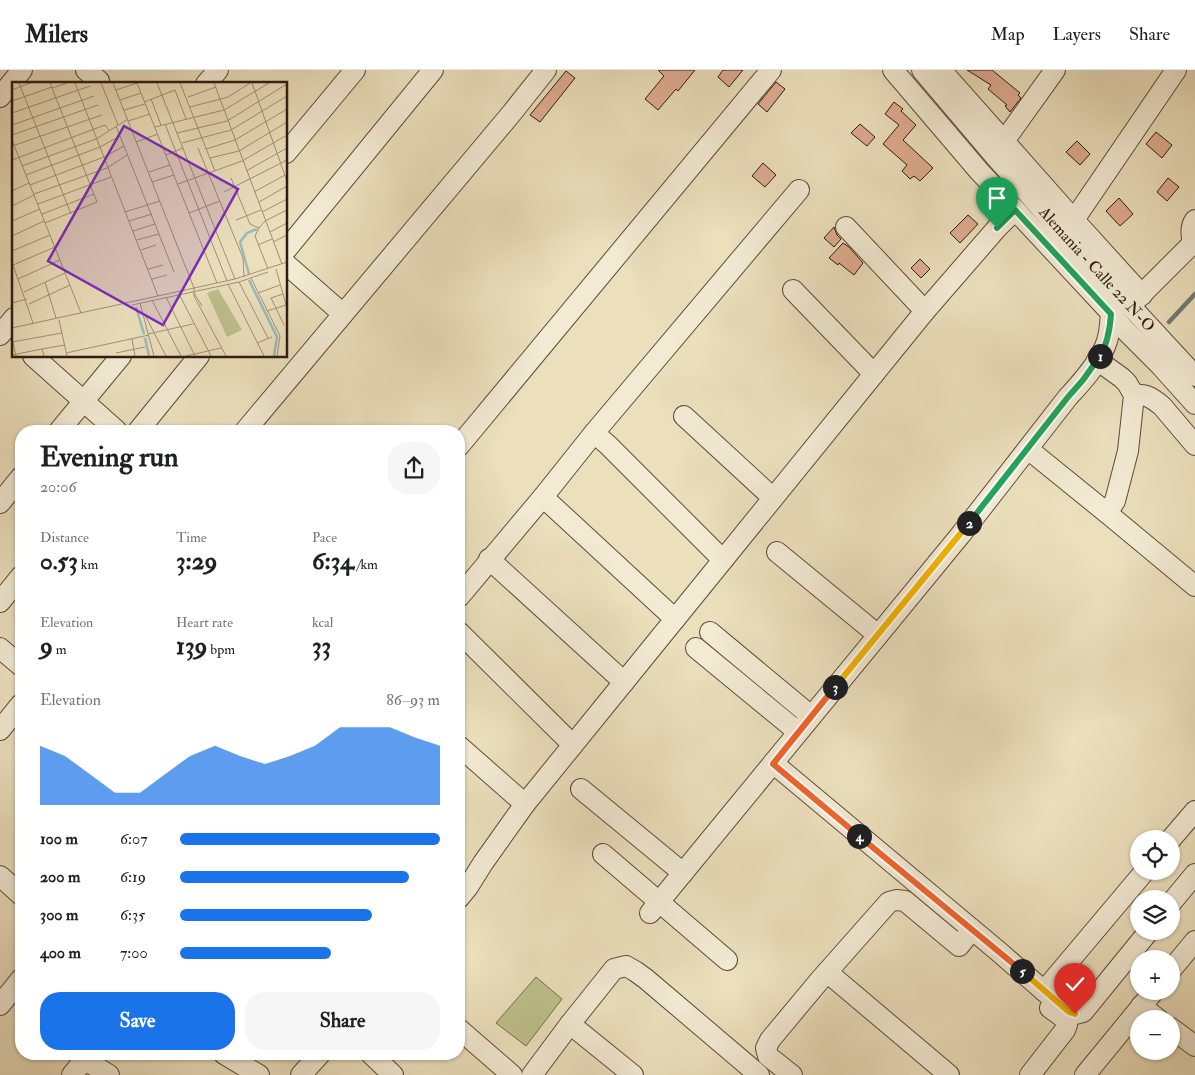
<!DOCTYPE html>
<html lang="en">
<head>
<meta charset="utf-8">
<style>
  :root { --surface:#fff; --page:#f6f6f6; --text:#202124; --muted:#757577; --line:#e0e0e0; --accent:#1a73e8 }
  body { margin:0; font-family:"IM FELL Double Pica",serif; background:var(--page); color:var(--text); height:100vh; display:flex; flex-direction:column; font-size:19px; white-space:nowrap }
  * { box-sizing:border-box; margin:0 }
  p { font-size:16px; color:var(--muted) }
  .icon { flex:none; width:28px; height:28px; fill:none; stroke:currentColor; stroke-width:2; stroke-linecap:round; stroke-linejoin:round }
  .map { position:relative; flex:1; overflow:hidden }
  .details { position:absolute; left:15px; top:355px; width:450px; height:635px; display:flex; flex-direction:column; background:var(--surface); border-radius:20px; box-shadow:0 1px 4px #0004 }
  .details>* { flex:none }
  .tools { position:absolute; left:1130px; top:760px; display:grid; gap:10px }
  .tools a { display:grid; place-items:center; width:50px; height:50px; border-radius:50%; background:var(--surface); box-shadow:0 1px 4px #0004; font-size:25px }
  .pin { position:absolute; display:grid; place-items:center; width:42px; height:42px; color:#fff; margin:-51px -21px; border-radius:50% 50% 50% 0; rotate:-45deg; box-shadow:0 0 5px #0007 }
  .pin .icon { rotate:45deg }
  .km { position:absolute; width:25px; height:25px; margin:-12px; border-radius:50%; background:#222; color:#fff; font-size:14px; line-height:25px; text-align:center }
  .round { display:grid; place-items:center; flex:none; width:52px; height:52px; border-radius:20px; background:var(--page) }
  .head { display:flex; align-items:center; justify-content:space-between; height:85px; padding:0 25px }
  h1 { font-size:28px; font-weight:800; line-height:38px }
  .metrics { display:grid; grid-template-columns:repeat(3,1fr); gap:8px; height:85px; padding:5px 25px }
  .metrics div { display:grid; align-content:center }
  .metrics b { font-size:25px; font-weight:800 }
  .metrics small { font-size:14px; font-weight:400 }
  .metrics p { font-size:14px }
  .chart { height:140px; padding:10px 25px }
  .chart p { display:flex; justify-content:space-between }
  .chart svg { width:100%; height:90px; margin-top:5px; fill:var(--accent); opacity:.7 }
  .primary-button { display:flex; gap:10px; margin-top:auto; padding:10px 25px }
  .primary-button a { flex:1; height:58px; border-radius:20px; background:var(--accent); color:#fff; font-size:20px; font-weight:800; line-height:58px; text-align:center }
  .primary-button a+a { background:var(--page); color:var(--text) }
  ul { padding:0 25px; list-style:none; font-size:16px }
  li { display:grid; grid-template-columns:80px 60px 1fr; align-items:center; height:38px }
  li i { height:12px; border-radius:6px; background:var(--accent) }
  header { display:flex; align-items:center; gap:30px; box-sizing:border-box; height:70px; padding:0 25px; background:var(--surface); border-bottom:1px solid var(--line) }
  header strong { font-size:24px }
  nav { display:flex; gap:28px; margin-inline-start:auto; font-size:18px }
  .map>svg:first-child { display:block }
  .green { fill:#bec08c; stroke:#766e4e }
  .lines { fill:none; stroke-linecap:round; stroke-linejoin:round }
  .stream { stroke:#707a76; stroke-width:4.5 }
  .building { fill:#deab8f; stroke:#2f1b11 }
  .minor-casing { stroke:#5e4c3c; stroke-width:22 }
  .minor { stroke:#f2ead3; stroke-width:20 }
  .split-1-casing { stroke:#fff; stroke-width:10 }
  .split-2-casing { stroke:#fff; stroke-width:10 }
  .split-3-casing { stroke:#fff; stroke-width:10 }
  .split-4-casing { stroke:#fff; stroke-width:10 }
  .split-5-casing { stroke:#fff; stroke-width:10 }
  .split-6-casing { stroke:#fff; stroke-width:10 }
  .split-1 { stroke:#22a559; stroke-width:6 }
  .split-2 { stroke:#22a559; stroke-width:6 }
  .split-3 { stroke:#f5b400; stroke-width:6 }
  .split-4 { stroke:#f0652b; stroke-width:6 }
  .split-5 { stroke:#f0652b; stroke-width:6 }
  .split-6 { stroke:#f5b400; stroke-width:6 }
  .labels { text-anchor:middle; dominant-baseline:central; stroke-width:4; stroke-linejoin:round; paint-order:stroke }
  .street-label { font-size:16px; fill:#2f1b11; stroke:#f2ead3 }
  .inset-river { fill:none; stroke:#9bbab9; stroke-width:2.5 }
  .inset-road { fill:none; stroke:#a09178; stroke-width:1 }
  .view { fill:#7b2cbf; fill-opacity:0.15; stroke:#7b2cbf; stroke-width:2.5 }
  .inset-edge { fill:none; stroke:#2f1b11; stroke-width:2.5 }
</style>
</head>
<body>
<header>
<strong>Milers</strong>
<nav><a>Map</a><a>Layers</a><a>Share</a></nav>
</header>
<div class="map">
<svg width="1195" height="1005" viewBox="0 0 1195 1005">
  <rect width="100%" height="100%" fill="#ebdfbc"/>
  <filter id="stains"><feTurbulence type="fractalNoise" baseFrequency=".004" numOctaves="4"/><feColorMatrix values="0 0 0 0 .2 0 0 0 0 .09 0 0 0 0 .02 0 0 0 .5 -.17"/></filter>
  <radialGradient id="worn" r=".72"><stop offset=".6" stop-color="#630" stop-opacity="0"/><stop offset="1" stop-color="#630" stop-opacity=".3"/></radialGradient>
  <polygon class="green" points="536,907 562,929 526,976 496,953"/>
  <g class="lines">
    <polyline class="stream" points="1169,252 1195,224"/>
  </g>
  <g class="building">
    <polygon points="658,0 695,0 678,21 676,19 658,40 645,29 664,6"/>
    <polygon points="723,0 743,0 729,17 718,7"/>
    <polygon points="967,0 992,0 1020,23 1018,25 1021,28 1010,42 1005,36 1007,35 988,19 991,15"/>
    <polygon points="566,1 575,8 540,52 530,45"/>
    <polygon points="776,12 785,19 767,42 758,34"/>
    <polygon points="894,32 903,39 901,41 916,55 903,70 933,98 920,111 914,106 910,109 902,101 907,95 883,74 899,55 885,44"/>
    <polygon points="860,54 875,67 867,76 851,63"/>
    <polygon points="1156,62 1172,75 1162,88 1146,74"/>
    <polygon points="1077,71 1090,84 1080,95 1066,82"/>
    <polygon points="763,93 776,105 765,117 752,106"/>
    <polygon points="1168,108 1179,117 1167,131 1157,122"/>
    <polygon points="1119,128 1133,144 1120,156 1106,141"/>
    <polygon points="968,145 978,154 960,173 950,163"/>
    <polygon points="834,157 837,165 841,169 834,177 824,168"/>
    <polygon points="843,173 849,177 863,193 854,205 839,193 838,195 829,188"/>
    <polygon points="920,189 930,199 921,208 911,198"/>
  </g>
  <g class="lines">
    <g class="minor-casing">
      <g id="minor">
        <polyline points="86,0 99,11"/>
        <polyline points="893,0 979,101 1111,243 1123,258 1160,295 1195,334"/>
        <path id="s1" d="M922,0L994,85L1064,164L1195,306"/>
        <polyline points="941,0 1074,150 1142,225"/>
        <polyline points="206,14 218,0"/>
        <polyline points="0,27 22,0"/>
        <polyline points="997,81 1055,0"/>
        <polyline points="286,83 355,0"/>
        <polyline points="846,157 925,241"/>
        <polyline points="1067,160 1176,0"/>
        <path d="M1193,172C1191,165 1190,157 1195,150"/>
        <polyline points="286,180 433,0"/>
        <polyline points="286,194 343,244"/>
        <polyline points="793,220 874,304"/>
        <polyline points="1133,233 1195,171"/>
        <polyline points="0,265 14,248"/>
        <polyline points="33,286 117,361"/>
        <polyline points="1097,290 1122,308 1127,313 1134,325 1128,381 1115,431 1107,443"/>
        <path d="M1134,325C1147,324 1152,328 1162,336L1195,375"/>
        <polyline points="684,346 773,428"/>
        <polyline points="59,361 121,286"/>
        <polyline points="138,361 199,286"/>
        <polyline points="245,361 511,44 546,0"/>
        <polyline points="594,363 608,375 723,490"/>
        <polyline points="459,376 771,0"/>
        <polyline points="1028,379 1107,443 1195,516"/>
        <polyline points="543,427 675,549"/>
        <polyline points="0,433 21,407"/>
        <polyline points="777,482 878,565"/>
        <polyline points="489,489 624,612"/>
        <polyline points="459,527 543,427 594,363 799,120"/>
        <polyline points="0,532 21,506"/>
        <polyline points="459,562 573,675"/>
        <polyline points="710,562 811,646"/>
        <polyline points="0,578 21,596"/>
        <polyline points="696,578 798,662"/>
        <polyline points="0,660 21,634"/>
        <polyline points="459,676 525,734"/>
        <polyline points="773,693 998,881 1044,921 1069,942 1075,944 1083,942 1149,861"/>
        <polyline points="581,719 683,803"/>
        <polyline points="1171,769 1195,741"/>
        <polyline points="603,784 727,890"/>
        <polyline points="0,806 21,825"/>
        <polyline points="459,828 468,817 483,793 525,734 624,612 925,241 997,158 1015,140"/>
        <polyline points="1171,833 1195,804"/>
        <path d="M650,843L962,463L1068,327C1082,312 1101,291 1107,271C1110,262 1110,253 1111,243"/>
        <polyline points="1171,900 1195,871"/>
        <polyline points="827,902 949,1005"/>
        <polyline points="1044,921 1145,801"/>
        <polyline points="0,935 21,909"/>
        <polyline points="1141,936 1158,949"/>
        <polyline points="570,954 633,1005"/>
        <polyline points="1171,958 1195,976"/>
        <polyline points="459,959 512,1005"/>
        <polyline points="224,984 259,1005"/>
        <polyline points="371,984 393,1005"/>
        <polyline points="84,989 109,1005"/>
        <polyline points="72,1005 89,984"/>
        <polyline points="301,1005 320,984"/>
        <polyline points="532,1005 570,954 614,899 626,896 635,901 646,909 759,1005"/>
        <polyline points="792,1005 768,986 766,978 770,970 820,910 889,832 896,830 905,831 959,876 972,860"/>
        <polyline points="1030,1005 1065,960 1067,955 1065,949 1050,938"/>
        <polyline points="1085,1005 1154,921"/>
      </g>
    </g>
    <use href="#minor" class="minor"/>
  </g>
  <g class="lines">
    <g class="split-1-casing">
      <path id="split-1" d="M997,158L1015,140L1111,244C1110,259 1108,273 1100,286"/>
    </g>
    <g class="split-2-casing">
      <polyline id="split-2" points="969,453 1068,327 1083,310 1100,286"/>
    </g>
    <g class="split-3-casing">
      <polyline id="split-3" points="835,617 969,453"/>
    </g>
    <g class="split-4-casing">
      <polyline id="split-4" points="835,617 773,694 859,766"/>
    </g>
    <g class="split-5-casing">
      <polyline id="split-5" points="859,766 1022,901"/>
    </g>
    <g class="split-6-casing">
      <polyline id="split-6" points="1022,901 1069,942 1075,944"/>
    </g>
    <use href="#split-1" class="split-1"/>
    <use href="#split-2" class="split-2"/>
    <use href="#split-3" class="split-3"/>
    <use href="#split-4" class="split-4"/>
    <use href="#split-5" class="split-5"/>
    <use href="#split-6" class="split-6"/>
  </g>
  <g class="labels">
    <g class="street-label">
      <text stroke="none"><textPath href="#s1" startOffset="265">Alemania - Calle 22 N-O</textPath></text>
    </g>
  </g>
  <g transform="translate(12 12)">
    <rect width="275" height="275" fill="#ebdfbc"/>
    <path d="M206,207L230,248L215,255L195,211Z" fill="#bec08c"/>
    <path class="inset-river" d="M237,192L228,160L235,151L245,147M237,198L265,255L262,274M124,225L132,252M133,256L137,274"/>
    <path class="inset-road" d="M7,1L59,132M63,1L146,214M89,1L106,43M101,1L182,206V214L214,274M125,1L205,201M145,1L223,197M168,1L203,89M202,1L270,182M240,1L275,99M40,6L55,1M0,8L18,1M104,8L125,1M176,15L204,5M139,17L149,43M108,18L129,11M0,19L40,5M132,20L163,8L174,37M178,25L216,15L238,1M112,28L133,22M0,31L78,4M116,39L138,32M153,42L215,199M0,43L82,14M104,44L162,190M143,45L212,28L257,1M165,51L215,39L275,2M0,53L86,23M0,58L69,231M124,60L146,52M170,61L219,48L275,14M0,64L90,33M186,66L231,176L232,195M194,67L223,58L275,27M154,73L171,66M198,76L227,69L275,40M0,78L93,43L97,48M10,84L84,57L116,37M234,89L275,66M137,90L158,83M14,93L88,65L108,54M219,96L238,142L247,146L243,154L256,187M140,100L162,93M166,102L230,79L275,53M18,103L92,75L112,64M0,109L17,101M212,110L275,78M242,110L273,93M22,112L95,86L115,73M247,120L275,104M26,122L99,95M0,124L22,113M113,130L148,119M250,130L275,117M177,131L208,119M30,132L82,112M224,138L249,128M0,139L28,127M117,139L140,132M33,141L85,120L38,1M247,146L253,139L275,128M121,149L143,142M258,150L275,141M0,154L32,139M125,158L147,152M261,160L275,153M246,163L260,157M129,168L144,163M0,169L38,153M0,180L21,241M1,183L43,165M136,187L151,183M264,187L275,226M239,196L268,254L265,274M6,197L48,178M140,197L155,193M33,200L44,236M227,200L256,256M216,202L252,274M12,210L53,191M182,211L190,224M246,211L268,203M167,212L199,274M271,212L259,216L272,243M154,215L183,274M140,218L169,274M0,221L15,217M128,221L142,274M17,222L58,203M120,223L227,200L256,190M255,229L274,223M133,233L154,274M47,238L55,274M0,246L223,197L275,180M136,252L181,242M0,256L4,274M120,257L123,274M0,260L50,251M245,261L260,255M54,271L137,253M104,271L133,265M0,273L30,267M32,274L30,267L53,263M174,274L209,266"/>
    <path class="view" d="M112,44L226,107L151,243L36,179Z"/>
    <rect width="275" height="275" class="inset-edge"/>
  </g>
  <rect width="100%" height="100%" filter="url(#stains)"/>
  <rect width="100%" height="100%" fill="url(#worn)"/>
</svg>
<div class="tools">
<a><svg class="icon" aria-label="locate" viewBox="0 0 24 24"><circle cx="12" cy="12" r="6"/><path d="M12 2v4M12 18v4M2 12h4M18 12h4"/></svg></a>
<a><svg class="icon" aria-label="layers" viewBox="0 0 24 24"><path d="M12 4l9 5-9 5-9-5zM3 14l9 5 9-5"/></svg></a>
<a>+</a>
<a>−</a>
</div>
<div class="pin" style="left:997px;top:158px;background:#1e9e55"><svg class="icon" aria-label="arrive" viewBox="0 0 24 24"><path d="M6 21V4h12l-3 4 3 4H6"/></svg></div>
<div class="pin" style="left:1075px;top:944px;background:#d93025"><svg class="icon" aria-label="check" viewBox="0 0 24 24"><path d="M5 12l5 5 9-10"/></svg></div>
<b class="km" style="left:1100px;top:286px">1</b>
<b class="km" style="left:969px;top:453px">2</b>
<b class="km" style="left:835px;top:617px">3</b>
<b class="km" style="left:859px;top:766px">4</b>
<b class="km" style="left:1022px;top:901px">5</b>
<section class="details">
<div class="head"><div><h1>Evening run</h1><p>20:06</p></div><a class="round"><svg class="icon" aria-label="share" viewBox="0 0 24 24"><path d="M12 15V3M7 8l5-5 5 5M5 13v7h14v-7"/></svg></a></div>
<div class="metrics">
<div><p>Distance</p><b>0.53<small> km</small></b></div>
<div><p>Time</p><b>3:29</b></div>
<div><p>Pace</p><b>6:34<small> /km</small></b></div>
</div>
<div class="metrics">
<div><p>Elevation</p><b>9<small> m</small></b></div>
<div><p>Heart rate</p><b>139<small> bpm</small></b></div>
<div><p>kcal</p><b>33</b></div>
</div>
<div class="chart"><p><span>Elevation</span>86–93 m</p>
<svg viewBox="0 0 160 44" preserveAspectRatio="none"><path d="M0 44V15L10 20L20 29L30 38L40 38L50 29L60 20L70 15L80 20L90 24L100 20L110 15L120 6L130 6L140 6L150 11L160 15V44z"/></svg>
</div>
<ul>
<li><b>100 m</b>6:07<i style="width:100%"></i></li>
<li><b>200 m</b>6:19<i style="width:88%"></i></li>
<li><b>300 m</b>6:35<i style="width:74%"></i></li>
<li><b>400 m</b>7:00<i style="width:58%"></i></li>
</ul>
<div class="primary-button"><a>Save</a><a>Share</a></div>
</section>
</div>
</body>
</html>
